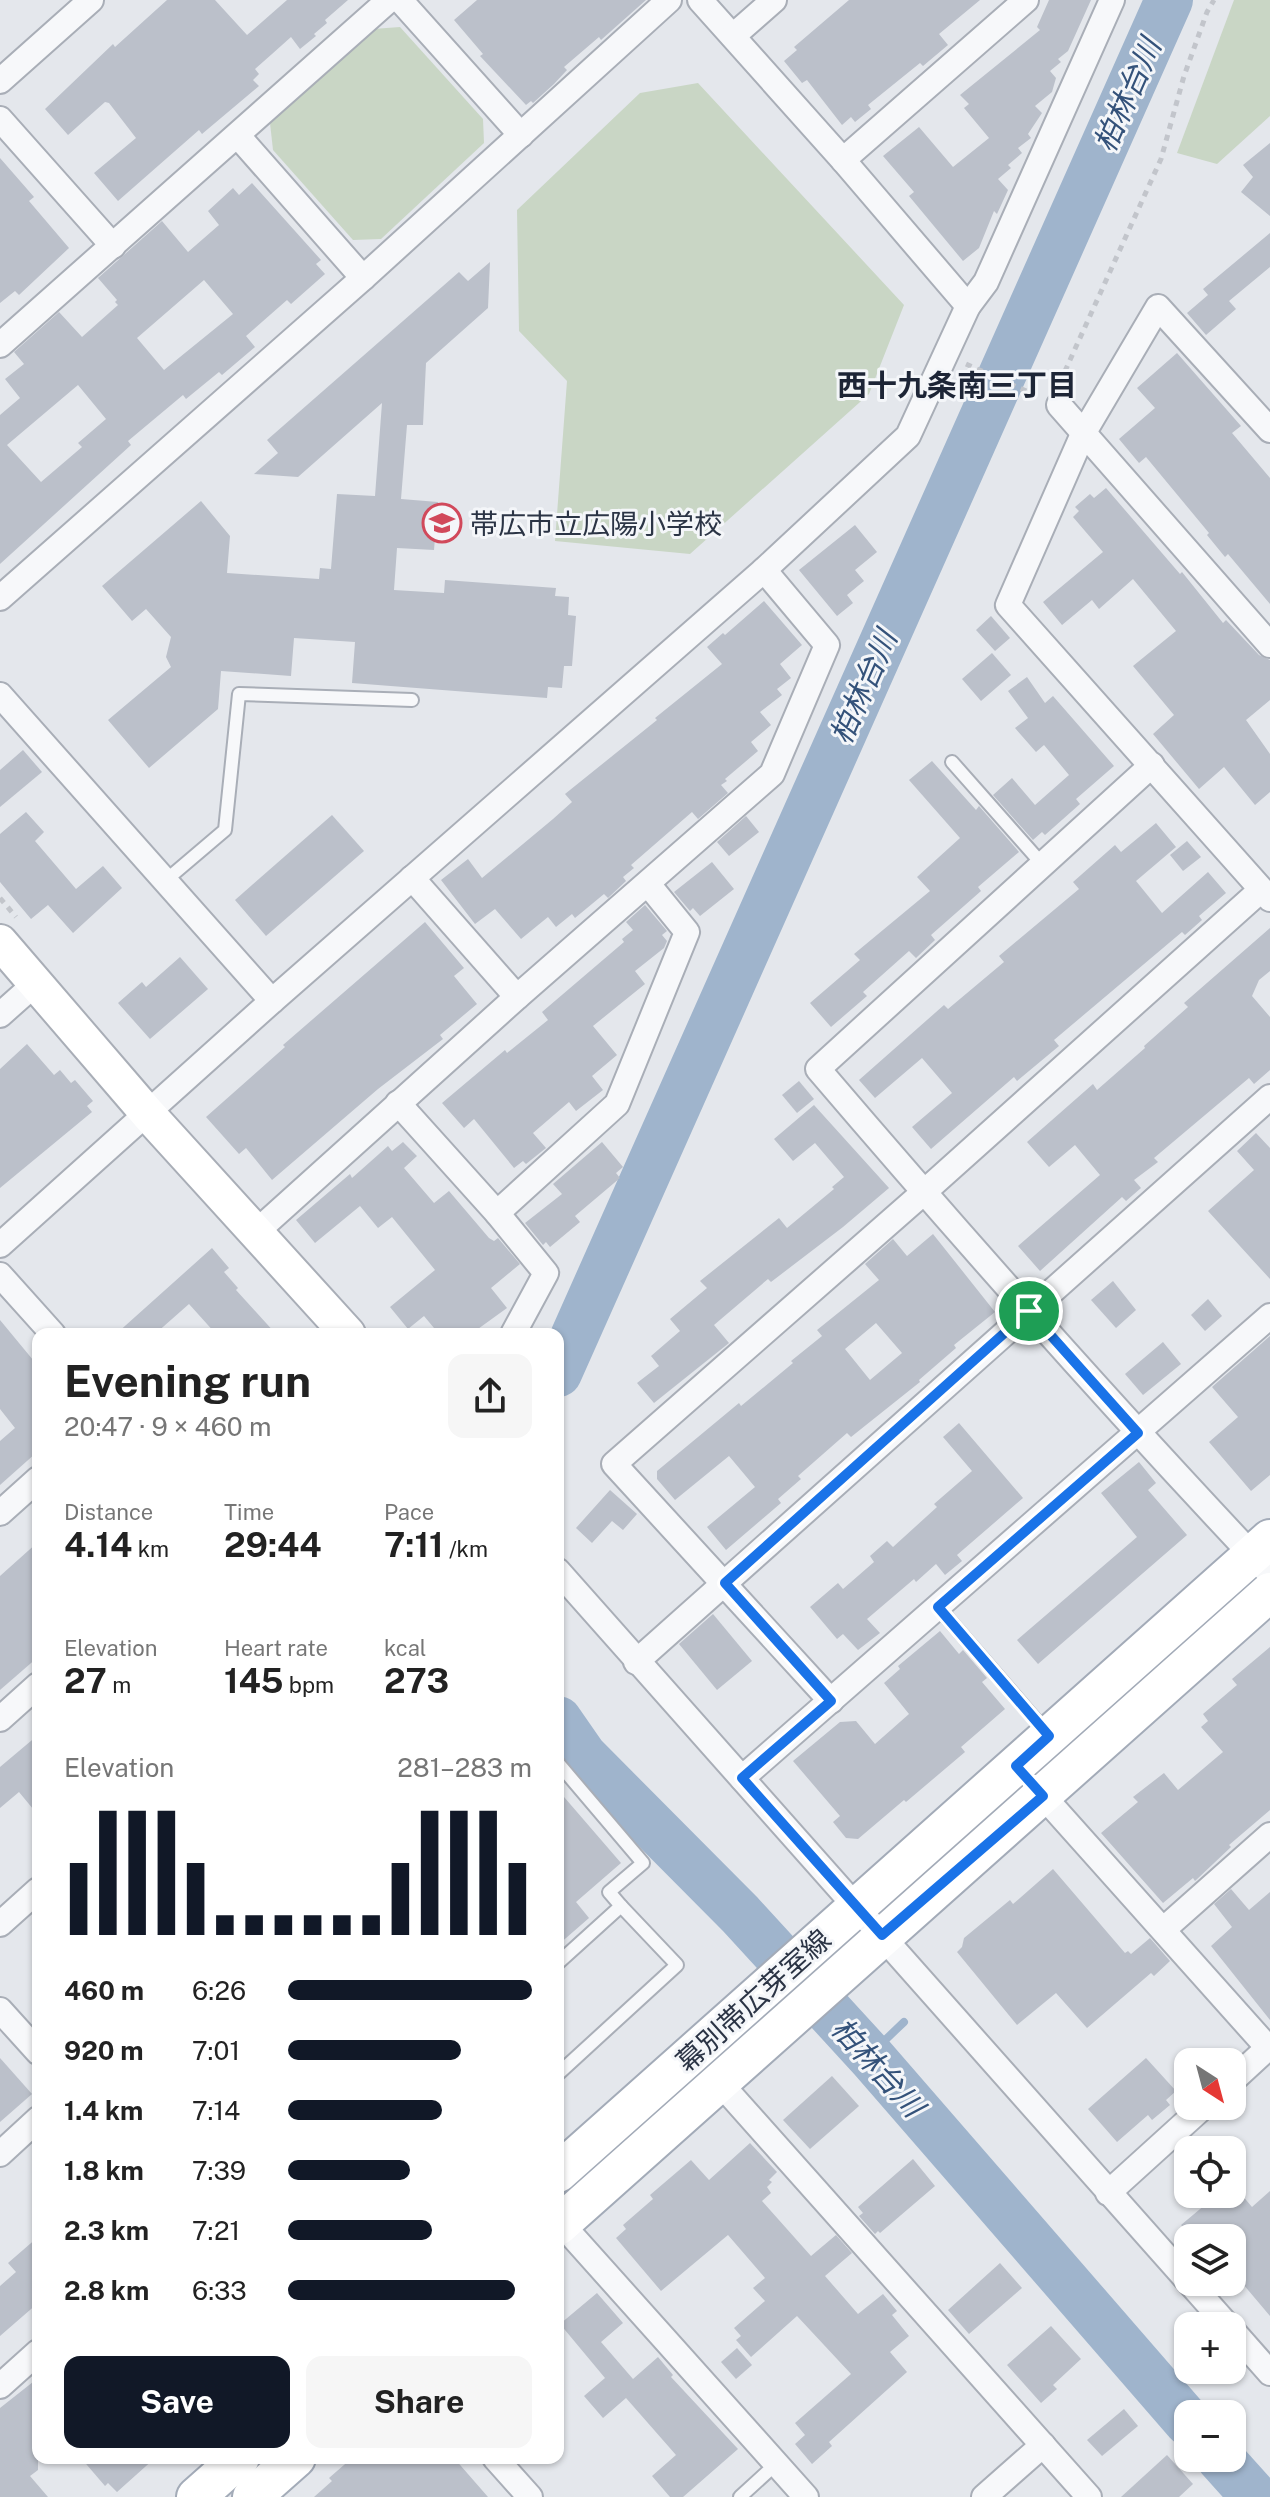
<!DOCTYPE html>
<html lang="en">
<head>
<meta charset="utf-8">
<style>
  :root { --surface:#fff; --page:#f6f6f6; --text:#222; --muted:#767676; --accent:#111827 }
  body { margin:0; font-family:"Public Sans","Noto Sans JP",sans-serif; background:var(--page); color:var(--text); height:100vh; display:flex; flex-direction:column; font-size:30px; white-space:nowrap }
  * { box-sizing:border-box; margin:0 }
  p { font-size:26px; color:var(--muted) }
  .icon { flex:none; width:44px; height:44px; fill:none; stroke:currentColor; stroke-width:2; stroke-linecap:round; stroke-linejoin:round }
  .map { position:relative; flex:1; overflow:hidden }
  .drawer { position:absolute; left:32px; top:1328px; width:532px; height:1136px; display:flex; flex-direction:column; background:var(--surface); border-radius:16px; box-shadow:0 2px 6px #0004 }
  .drawer>* { flex:none }
  .needle { width:52px; rotate:144deg }
  .buttons { position:absolute; left:1174px; top:2048px; display:grid; gap:16px }
  .buttons a { display:grid; place-items:center; width:72px; height:72px; border-radius:16px; background:var(--surface); box-shadow:0 2px 6px #0004; font-size:40px }
  .pin { position:absolute; display:grid; place-items:center; width:68px; height:68px; color:#fff; margin:-34px; border:4px solid #fff; border-radius:50%; box-shadow:0 2px 8px #0007 }
  .round { display:grid; place-items:center; flex:none; width:84px; height:84px; border-radius:16px; background:var(--page) }
  .overview { display:flex; align-items:center; justify-content:space-between; height:136px; padding:0 32px }
  h1 { font-size:44px; font-weight:700; line-height:60px }
  .metrics { display:grid; grid-template-columns:repeat(3,1fr); gap:12px; height:136px; padding:8px 32px }
  .metrics div { display:grid; align-content:center }
  .metrics b { font-size:34px; font-weight:700 }
  .metrics small { font-size:22px; font-weight:400 }
  .metrics p { font-size:22px }
  .chart { height:224px; padding:16px 32px }
  .chart p { display:flex; justify-content:space-between }
  .chart svg { width:100%; height:144px; margin-top:8px; stroke:var(--accent); stroke-width:6 }
  .action { display:flex; gap:16px; margin-top:auto; padding:16px 32px }
  .action a { flex:1; height:92px; border-radius:16px; background:var(--accent); color:#fff; font-size:32px; font-weight:700; line-height:92px; text-align:center }
  .action a+a { background:var(--page); color:var(--text) }
  ul { padding:0 32px; list-style:none; font-size:26px }
  li { display:grid; grid-template-columns:128px 96px 1fr; align-items:center; height:60px }
  li i { height:20px; border-radius:10px; background:var(--accent) }
  .map>svg:first-child { display:block }
  .green { fill:#c9d6c5 }
  .lines { fill:none; stroke-linecap:round; stroke-linejoin:round }
  .stream { stroke:#9fb4cc; stroke-width:8 }
  .river { stroke:#9fb4cc; stroke-width:48 }
  .building { fill:#bbc0ca; fill-rule:evenodd }
  .lane-casing { stroke:#a9aeb7; stroke-width:16 }
  .street-casing { stroke:#a9aeb7; stroke-width:28 }
  .secondary-casing { stroke:#a9aeb7; stroke-width:38 }
  .primary-casing { stroke:#a3abb8; stroke-width:42 }
  .path { stroke:#c2c5cb; stroke-width:5; stroke-dasharray:6 6; stroke-linecap:butt }
  .lane { stroke:#f7f8fa; stroke-width:12 }
  .street { stroke:#f7f8fa; stroke-width:24 }
  .secondary { stroke:#fff; stroke-width:34 }
  .primary { stroke:#fff; stroke-width:38 }
  .route-casing { stroke:#fff; stroke-width:16 }
  .route { stroke:#1a73e8; stroke-width:10 }
  .labels { text-anchor:middle; dominant-baseline:central; stroke-width:6; stroke-linejoin:round; paint-order:stroke }
  .poi-label { font-size:28px; fill:#2b3445; stroke:#f4f6f9; text-anchor:start }
  .street-label { font-size:28px; fill:#2b3445; stroke:#f4f6f9 }
  .water-label { font-size:30px; font-style:italic; fill:#34527a; stroke:#f4f6f9 }
  .neighbourhood-label { font-size:30px; font-weight:bold; fill:#1d2536; stroke:#f4f6f9 }
</style>
</head>
<body>
<div class="map">
<svg width="1270" height="2497" viewBox="0 0 1270 2497">
  <rect width="100%" height="100%" fill="#e4e7ec"/>
  <g class="green">
    <polygon points="1234,0 1270,0 1270,116 1217,164 1177,153"/>
    <polygon points="400,27 483,119 484,143 381,239 353,240 273,150 270,123 373,29"/>
    <polygon points="698,83 904,305 869,394 690,554 555,541 567,381 519,331 517,210 640,93"/>
  </g>
  <g class="lines">
    <polyline class="stream" points="872,2058 882,2043 904,2022"/>
    <g class="river">
      <polyline points="558,1373 1169,0"/>
      <polyline points="558,1720 583,1756 740,1914 872,2058 1188,2422"/>
      <polyline points="1220,2458 1255,2497"/>
    </g>
  </g>
  <g class="building">
    <polygon points="167,0 215,0 247,35 287,0 348,0 325,20 327,23 314,34 316,36 300,49 291,37 272,54 255,69 259,74 253,80 259,86 202,134 199,130 118,201 94,173 136,138 109,103 105,102 68,135 45,109 113,44 115,47"/>
    <polygon points="477,0 646,0 601,40 599,37 564,67 567,70 554,84 533,103 531,101 526,105 480,56 483,54 454,20"/>
    <polygon points="849,0 980,0 939,34 948,45 923,66 920,63 868,105 871,109 855,122 851,117 842,125 807,80 802,83 784,61 797,50 794,47"/>
    <polygon points="1049,0 1091,0 1068,51 1058,59 1061,62 1050,71 1056,78 1052,92 1035,106 1042,113 1028,134 1031,138 1018,148 1022,153 1008,165 1011,168 998,179 1008,190 997,214 994,211 979,248 963,261 909,196 914,192 883,156 919,127 953,167 989,138 964,108 969,104 960,95 1040,30 1037,27"/>
    <polygon points="1270,143 1270,216 1241,192 1253,177 1243,165"/>
    <polygon points="0,158 34,197 29,201 69,248 19,295 15,291 0,303"/>
    <path d="M252,183L321,260L316,264L325,274L291,304L287,300L246,336L255,347L222,375L219,372L186,399L183,395L128,441L131,445L0,564V415L20,398L5,379L24,364L14,352L59,312L82,337L118,305L115,302L117,300L98,278L162,221L188,252L219,225L208,211L233,188L239,195ZM204,280L233,314L164,370L137,338ZM78,385L106,419L78,443L82,447L41,482L7,445Z"/>
    <polygon points="1270,233 1270,267 1229,301 1236,309 1206,335 1187,313 1208,295 1203,289"/>
    <polygon points="490,262 488,308 426,363 423,425 407,425 401,499 438,502 434,550 397,548 394,590 444,593 445,580 556,588 555,596 569,597 568,615 576,616 572,666 564,666 562,688 548,687 547,698 352,683 355,642 294,638 291,676 221,671 218,709 149,768 108,720 171,667 166,657 171,637 146,609 132,621 102,586 201,501 230,536 227,573 319,579 320,568 331,569 337,494 375,496 382,403 298,477 254,474 278,453 267,440 459,272 468,281"/>
    <polygon points="1177,353 1241,426 1232,433 1270,478 1270,604 1228,554 1225,557 1207,535 1209,533 1146,457 1139,463 1119,439 1155,408 1137,388"/>
    <polygon points="1106,488 1180,574 1182,572 1223,623 1226,620 1259,655 1270,660 1270,700 1246,720 1270,754 1270,792 1255,805 1224,767 1199,789 1153,734 1174,715 1133,666 1176,631 1133,579 1099,609 1092,600 1062,625 1043,602 1103,552 1073,517 1079,511 1075,507 1090,494 1094,498"/>
    <polygon points="855,525 877,552 855,570 864,581 847,595 853,603 837,616 799,570"/>
    <polygon points="764,601 802,645 780,664 791,678 777,689 782,695 760,712 771,725 751,742 758,751 725,779 727,781 721,785 728,793 698,819 692,812 631,865 634,868 623,877 626,881 608,898 604,894 575,918 572,914 556,927 548,917 521,939 495,909 475,924 441,880 468,859 482,878 553,819 572,802 565,794 657,720 655,718 722,664 707,647 723,633 725,635"/>
    <polygon points="991,616 1010,638 995,651 976,630"/>
    <polygon points="992,653 1011,675 981,701 962,679"/>
    <polygon points="1027,677 1045,703 1053,696 1114,766 1076,799 1080,804 1045,835 1042,832 1033,840 993,795 1012,778 1035,805 1069,775 1044,745 1036,752 1015,728 1028,718 1008,691"/>
    <polygon points="23,750 42,772 0,807 0,770"/>
    <polygon points="932,761 976,810 979,806 1019,852 978,887 981,891 931,935 935,940 916,958 909,951 863,992 867,996 831,1027 810,1003 860,960 854,954 930,891 917,877 960,838 909,780"/>
    <polygon points="26,812 44,832 35,841 76,889 103,866 122,888 73,933 48,905 31,919 0,882 0,834"/>
    <polygon points="332,815 364,851 266,936 235,900"/>
    <polygon points="746,816 759,832 729,856 717,842"/>
    <polygon points="1156,823 1176,847 1136,881 1162,913 1208,872 1226,893 1199,916 1202,920 1185,935 1182,932 1054,1040 1059,1046 1017,1081 1014,1077 931,1149 912,1127 952,1093 922,1058 875,1098 859,1080 944,1005 948,1009 1004,962 999,956 1079,889 1073,882 1115,845 1121,852"/>
    <polygon points="1187,841 1201,857 1183,871 1170,855"/>
    <polygon points="712,862 734,889 700,916 693,908 690,911 674,892"/>
    <polygon points="645,905 667,931 662,935 667,941 664,948 635,971 645,984 593,1026 617,1055 592,1076 603,1090 576,1111 569,1102 533,1133 546,1148 526,1164 523,1161 514,1168 474,1119 464,1128 442,1103 505,1050 507,1053 548,1020 542,1012 624,942 622,939 633,930 626,922"/>
    <polygon points="425,922 464,968 454,976 477,1004 440,1035 443,1039 378,1089 272,1180 246,1148 239,1154 206,1117 285,1047 283,1045"/>
    <polygon points="1270,928 1270,971 1259,980 1252,996 1270,1017 1270,1070 1254,1084 1249,1078 1154,1158 1158,1162 1134,1180 1141,1188 1126,1201 1122,1197 1040,1271 1018,1246 1100,1175 1075,1145 1049,1167 1027,1142 1093,1084 1097,1090 1145,1048 1144,1046 1188,1007 1184,1003"/>
    <polygon points="180,957 208,989 150,1039 118,1003 142,982 146,987"/>
    <polygon points="27,1044 54,1075 60,1070 71,1083 75,1080 93,1101 87,1106 92,1112 0,1188 0,1069"/>
    <polygon points="799,1081 814,1099 797,1113 782,1095"/>
    <polygon points="814,1105 889,1188 843,1227 771,1282 768,1279 714,1325 729,1343 654,1403 637,1383 659,1366 651,1356 680,1331 670,1319 707,1288 700,1281 779,1218 787,1228 834,1189 832,1187 844,1177 815,1143 793,1161 774,1139"/>
    <polygon points="1256,1133 1270,1148 1270,1279 1208,1211 1254,1170 1237,1151"/>
    <polygon points="403,1142 417,1156 404,1168 434,1203 449,1191 489,1238 494,1241 498,1238 520,1264 491,1288 507,1308 471,1334 439,1334 424,1316 408,1329 390,1307 435,1270 392,1217 378,1228 360,1206 315,1243 296,1220 350,1174 352,1178 388,1146 392,1151"/>
    <polygon points="602,1142 623,1167 616,1173 620,1178 575,1216 580,1222 550,1247 546,1242 543,1245 525,1223 562,1194 553,1184"/>
    <path d="M933,1234L995,1312L954,1345L956,1348L919,1380L920,1382L851,1437L847,1433L798,1476L801,1479L778,1499L781,1503L726,1550L707,1527L755,1487L729,1456L675,1500L657,1479V1471L739,1403L741,1406L793,1363L791,1361L822,1336L817,1330L879,1280L865,1264L893,1239L907,1256ZM876,1323L902,1353L870,1380L845,1349Z"/>
    <polygon points="212,1248 229,1268 224,1272 238,1288 236,1290 276,1334 216,1334 189,1304 155,1334 116,1334"/>
    <polygon points="1113,1281 1136,1310 1116,1328 1091,1300"/>
    <polygon points="1208,1299 1222,1316 1205,1331 1191,1315"/>
    <polygon points="0,1320 38,1366 38,1455 36,1453 0,1485 0,1441 15,1428 0,1409"/>
    <polygon points="1270,1336 1270,1475 1251,1491 1209,1442 1238,1417 1212,1387"/>
    <polygon points="1163,1342 1181,1364 1143,1395 1125,1374"/>
    <polygon points="959,1423 1023,1498 957,1555 962,1561 945,1575 936,1564 916,1582 914,1579 867,1619 880,1633 858,1650 843,1634 837,1639 810,1607 838,1583 843,1589 874,1562 870,1556 887,1541 893,1547 937,1507 934,1504 972,1471 943,1437"/>
    <polygon points="1139,1462 1156,1483 1148,1490 1187,1535 1038,1664 1017,1640 1137,1537 1101,1493"/>
    <polygon points="610,1490 637,1514 623,1530 612,1521 592,1543 576,1528"/>
    <polygon points="38,1542 38,1657 0,1690 0,1576"/>
    <polygon points="713,1614 752,1661 717,1690 679,1644"/>
    <polygon points="940,1631 959,1654 963,1650 987,1678 982,1682 1005,1709 961,1747 965,1752 906,1802 904,1800 858,1839 846,1838 833,1822 840,1816 793,1761 840,1722 856,1721 875,1744 909,1714 884,1683 900,1669 898,1666"/>
    <polygon points="1270,1647 1270,1810 1229,1845 1231,1847 1195,1881 1193,1878 1163,1903 1101,1833 1138,1802 1133,1797 1164,1773 1178,1790 1223,1752 1201,1727 1208,1721 1203,1714 1237,1685 1232,1679"/>
    <polygon points="38,1735 38,1815 19,1792 0,1808 0,1767"/>
    <polygon points="558,1790 621,1863 576,1902 589,1918 558,1945"/>
    <polygon points="1053,1869 1125,1953 1128,1951 1131,1954 1150,1938 1170,1961 1154,1976 1151,1973 1087,2028 1056,1993 1017,2025 957,1952 962,1947 964,1938 1010,1900 1013,1904"/>
    <polygon points="1231,1889 1249,1910 1270,1892 1270,2020 1211,1946 1232,1927 1214,1904"/>
    <polygon points="0,2058 32,2094 0,2122"/>
    <polygon points="1146,2058 1176,2091 1166,2100 1170,2105 1152,2120 1148,2115 1117,2142 1088,2109"/>
    <polygon points="832,2076 859,2106 810,2149 783,2120"/>
    <polygon points="750,2143 777,2172 769,2180 772,2182 767,2187 771,2193 762,2201 811,2256 836,2235 852,2253 825,2276 858,2314 883,2294 897,2311 892,2315 909,2336 890,2352 907,2372 829,2442 832,2446 812,2464 795,2444 805,2435 795,2423 851,2374 797,2316 751,2357 736,2340 741,2336 734,2328 765,2301 753,2288 765,2278 728,2235 661,2291 616,2238 626,2229 623,2225 653,2199 650,2195 691,2160 709,2180"/>
    <polygon points="913,2159 935,2186 880,2233 878,2231 875,2234 859,2216 863,2213 858,2207"/>
    <polygon points="1270,2191 1270,2316 1232,2271 1232,2238 1193,2238 1181,2225 1218,2194 1241,2194 1252,2207"/>
    <polygon points="38,2237 38,2303 0,2336 0,2286 16,2272 8,2263"/>
    <polygon points="1000,2263 1022,2288 969,2334 948,2310"/>
    <polygon points="597,2293 623,2323 601,2342 633,2379 658,2357 673,2375 671,2377 738,2449 683,2497 670,2497 652,2476 676,2455 626,2398 603,2418 584,2396 605,2378 560,2324"/>
    <polygon points="1051,2326 1081,2359 1053,2385 1057,2389 1041,2403 1007,2365"/>
    <polygon points="737,2348 752,2365 736,2379 721,2362"/>
    <polygon points="38,2378 38,2470 30,2476 48,2497 0,2497 0,2408"/>
    <polygon points="1124,2409 1138,2426 1102,2456 1087,2440"/>
    <polygon points="1167,2455 1193,2484 1179,2497 1121,2497"/>
    <polygon points="81,2458 155,2458 117,2492 108,2483 105,2486"/>
    <polygon points="352,2458 454,2458 488,2497 314,2497 332,2481 329,2478"/>
  </g>
  <g class="lines">
    <g class="lane-casing">
      <g id="lane">
        <polyline points="952,762 1043,865"/>
        <polyline points="165,881 225,830 239,694 412,700"/>
        <polyline points="938,1607 1046,1732"/>
        <polyline points="558,1763 643,1863 609,1892 621,1906"/>
        <polyline points="558,1963 621,1906 677,1965 558,2074"/>
        <polyline points="740,2497 776,2464"/>
      </g>
    </g>
    <g class="street-casing">
      <g id="street">
        <polyline points="400,0 521,135"/>
        <polyline points="700,0 843,160 968,306"/>
        <polyline points="733,36 774,0"/>
        <polyline points="0,81 91,0"/>
        <polyline points="0,119 113,246"/>
        <polyline points="238,136 363,278"/>
        <polyline points="843,160 1026,0"/>
        <polyline points="0,345 389,0"/>
        <polyline points="1059,405 1270,645"/>
        <polyline points="1270,430 1158,307 1083,434 1008,605 1270,899"/>
        <polyline points="0,598 363,278 669,0"/>
        <polyline points="0,695 272,1001"/>
        <path d="M1152,765L818,1069C965,1241 1115,1410 1270,1574"/>
        <polyline points="412,878 517,997"/>
        <polyline points="0,1015 36,983"/>
        <polyline points="398,1103 497,1213 546,1273 513,1334"/>
        <polyline points="497,1213 617,1104 687,932 648,884"/>
        <polyline points="255,1233 517,997 772,774 827,645 764,570"/>
        <polyline points="0,1245 272,1001 764,570 908,436 968,306 986,282 1112,0"/>
        <polyline points="0,1275 53,1334"/>
        <polyline points="0,1513 38,1479"/>
        <polyline points="558,1571 1188,2281"/>
        <polyline points="636,1662 1270,1097"/>
        <polyline points="831,1701 614,1464 923,1193 1261,890"/>
        <polyline points="0,1719 38,1685"/>
        <polyline points="742,1778 1270,1316"/>
        <polyline points="1035,1787 1270,2050"/>
        <polyline points="0,1924 38,1890"/>
        <polyline points="1164,1929 1270,1835"/>
        <polyline points="0,2010 38,2052"/>
        <polyline points="1232,2081 1270,2046"/>
        <polyline points="720,2083 1089,2497"/>
        <polyline points="0,2154 38,2119"/>
        <polyline points="1108,2193 1204,2106"/>
        <polyline points="558,2220 806,2497"/>
        <polyline points="1189,2282 1228,2326"/>
        <polyline points="1232,2330 1270,2373"/>
        <polyline points="0,2386 38,2352"/>
        <polyline points="495,2458 530,2497"/>
        <polyline points="984,2497 1043,2445"/>
      </g>
    </g>
    <g class="secondary-casing">
      <polyline id="secondary" points="0,942 148,1114 348,1334"/>
    </g>
    <g class="primary-casing">
      <g id="primary">
        <polyline points="558,2173 1270,1539"/>
        <polyline points="558,2226 1270,1592"/>
        <polyline points="196,2497 240,2458"/>
        <polyline points="252,2497 296,2458"/>
      </g>
    </g>
    <g class="path">
      <polyline points="966,364 1037,396"/>
      <polyline points="1063,383 1065,371 1161,159 1184,76 1207,12 1214,0"/>
      <polyline points="0,898 16,917"/>
    </g>
    <use href="#lane" class="lane"/>
    <use href="#street" class="street"/>
    <use href="#secondary" class="secondary"/>
    <use href="#primary" class="primary"/>
  </g>
  <g class="lines">
    <g class="route-casing">
      <polygon id="route" points="1029,1311 1138,1433 938,1607 1049,1736 1016,1766 1043,1796 882,1935 742,1778 831,1701 725,1583"/>
    </g>
    <use href="#route" class="route"/>
  </g>
  <defs>
    <g id="school-ring" transform="scale(2)"><circle r="9.5" fill="#f4f6f9" stroke="#d1495b" stroke-width="1.5"/><path d="M0-5L7-2L0 1L-7-2ZM-4 1L0 2.5L4 1V4Q0 6-4 4Z" fill="#d1495b"/></g>
  </defs>
  <g fill-rule="evenodd">
    <use href="#school-ring" x="442" y="523"/>
  </g>
  <g class="labels">
    <g class="poi-label">
      <text x="470" y="523">帯広市立広陽小学校</text>
    </g>
    <g class="street-label">
      <text transform="translate(753 2000) rotate(-42)">幕別帯広芽室線</text>
    </g>
    <g class="water-label">
      <text transform="translate(1127 95) rotate(-66)">柏林台川</text>
      <text transform="translate(863 687) rotate(-66)">柏林台川</text>
      <text transform="translate(878 2067) rotate(48)">柏林台川</text>
    </g>
    <g class="neighbourhood-label">
      <text x="957" y="385">西十九条南三丁目</text>
    </g>
  </g>
</svg>
<div class="buttons">
<a><svg class="needle" viewBox="-14 -14 28 28"><path d="M0-13l5 13h-10z" fill="#e53935"/><path d="M0 13l5-13h-10z" fill="#767676"/></svg></a>
<a><svg class="icon" aria-label="locate" viewBox="0 0 24 24"><circle cx="12" cy="12" r="6"/><path d="M12 2v4M12 18v4M2 12h4M18 12h4"/></svg></a>
<a><svg class="icon" aria-label="layers" viewBox="0 0 24 24"><path d="M12 4l9 5-9 5-9-5zM3 14l9 5 9-5"/></svg></a>
<a>+</a>
<a>−</a>
</div>
<div class="pin" style="left:1029px;top:1311px;background:#1e9e55"><svg class="icon" aria-label="arrive" viewBox="0 0 24 24"><path d="M6 21V4h12l-3 4 3 4H6"/></svg></div>
<section class="drawer">
<div class="overview"><div><h1>Evening run</h1><p>20:47 · 9 × 460 m</p></div><a class="round"><svg class="icon" aria-label="share" viewBox="0 0 24 24"><path d="M12 15V3M7 8l5-5 5 5M5 13v7h14v-7"/></svg></a></div>
<div class="metrics">
<div><p>Distance</p><b>4.14<small> km</small></b></div>
<div><p>Time</p><b>29:44</b></div>
<div><p>Pace</p><b>7:11<small> /km</small></b></div>
</div>
<div class="metrics">
<div><p>Elevation</p><b>27<small> m</small></b></div>
<div><p>Heart rate</p><b>145<small> bpm</small></b></div>
<div><p>kcal</p><b>273</b></div>
</div>
<div class="chart"><p><span>Elevation</span>281–283 m</p>
<svg viewBox="0 0 160 44" preserveAspectRatio="none"><path d="M5 44V22M15 44V6M25 44V6M35 44V6M45 44V22M55 44V38M65 44V38M75 44V38M85 44V38M95 44V38M105 44V38M115 44V22M125 44V6M135 44V6M145 44V6M155 44V22"/></svg>
</div>
<ul>
<li><b>460 m</b>6:26<i style="width:100%"></i></li>
<li><b>920 m</b>7:01<i style="width:71%"></i></li>
<li><b>1.4 km</b>7:14<i style="width:63%"></i></li>
<li><b>1.8 km</b>7:39<i style="width:50%"></i></li>
<li><b>2.3 km</b>7:21<i style="width:59%"></i></li>
<li><b>2.8 km</b>6:33<i style="width:93%"></i></li>
</ul>
<div class="action"><a>Save</a><a>Share</a></div>
</section>
</div>
</body>
</html>
